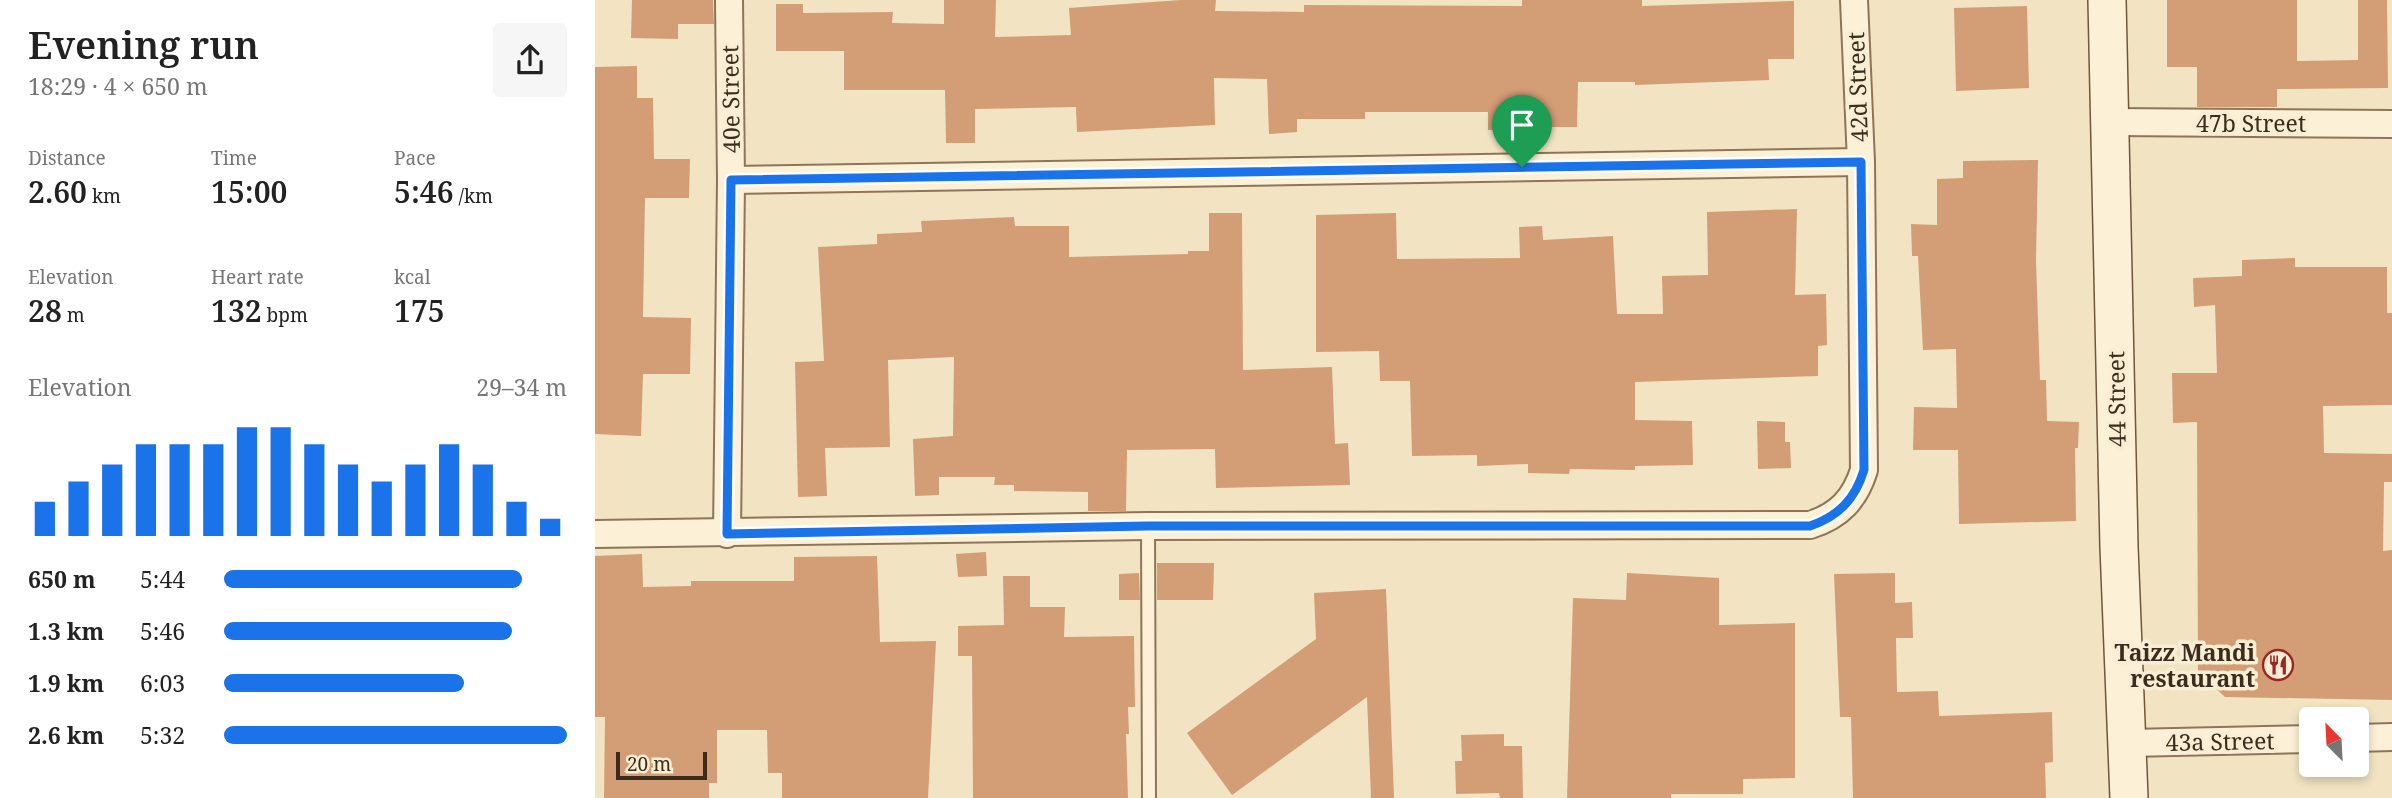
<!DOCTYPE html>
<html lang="en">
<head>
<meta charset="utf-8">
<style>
  :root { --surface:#fff; --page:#f6f6f6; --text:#222; --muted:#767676; --accent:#1a73e8 }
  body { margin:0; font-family:"Noto Serif",serif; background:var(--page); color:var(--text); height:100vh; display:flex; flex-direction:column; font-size:26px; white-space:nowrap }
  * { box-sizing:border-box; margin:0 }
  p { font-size:23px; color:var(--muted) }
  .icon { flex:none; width:38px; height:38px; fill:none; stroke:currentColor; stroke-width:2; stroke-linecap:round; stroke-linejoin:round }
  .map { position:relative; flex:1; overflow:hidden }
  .details { display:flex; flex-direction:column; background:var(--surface); width:595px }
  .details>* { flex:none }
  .needle { width:46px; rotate:336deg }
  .fabs { position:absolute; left:1704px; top:707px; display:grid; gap:14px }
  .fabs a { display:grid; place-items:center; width:70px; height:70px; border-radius:7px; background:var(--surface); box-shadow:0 4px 10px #0003; font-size:35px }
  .scale { position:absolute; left:21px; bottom:18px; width:91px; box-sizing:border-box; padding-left:7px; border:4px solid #3c2c1d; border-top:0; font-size:19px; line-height:24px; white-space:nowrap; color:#3c2c1d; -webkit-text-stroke:5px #f8eed3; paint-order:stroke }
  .pin { position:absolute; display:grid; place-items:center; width:60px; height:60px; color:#fff; margin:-72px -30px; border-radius:50% 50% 50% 0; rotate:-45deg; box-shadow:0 0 7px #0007 }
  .pin .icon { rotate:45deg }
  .round { display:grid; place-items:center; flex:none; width:74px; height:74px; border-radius:7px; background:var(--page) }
  .headline { display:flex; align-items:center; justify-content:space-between; height:119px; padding:0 28px }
  h1 { font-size:38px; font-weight:600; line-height:52px }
  .metrics { display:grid; grid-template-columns:repeat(3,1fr); gap:10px; height:119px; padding:7px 28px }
  .metrics div { display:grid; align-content:center }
  .metrics b { font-size:30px; font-weight:600 }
  .metrics small { font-size:19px; font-weight:400 }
  .metrics p { font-size:19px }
  .chart { height:196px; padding:14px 28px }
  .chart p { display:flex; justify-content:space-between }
  .chart svg { width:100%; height:126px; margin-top:7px; stroke:var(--accent); stroke-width:6 }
  ul { padding:0 28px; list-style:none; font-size:23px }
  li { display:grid; grid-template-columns:112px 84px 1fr; align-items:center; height:52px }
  li i { height:18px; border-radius:9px; background:var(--accent) }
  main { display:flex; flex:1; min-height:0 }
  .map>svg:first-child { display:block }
  .building { fill:#d39d75 }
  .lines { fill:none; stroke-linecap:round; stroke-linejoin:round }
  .lane-casing { stroke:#8e7558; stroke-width:16 }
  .street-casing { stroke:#8e7558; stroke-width:30 }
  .secondary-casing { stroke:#70563b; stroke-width:40 }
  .lane { stroke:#fcf1d7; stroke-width:12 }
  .street { stroke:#fcf1d7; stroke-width:26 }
  .secondary { stroke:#fcf1d7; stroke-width:37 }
  .route-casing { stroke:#fff; stroke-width:14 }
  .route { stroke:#1a73e8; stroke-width:9 }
  .labels { text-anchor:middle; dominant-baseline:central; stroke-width:7; stroke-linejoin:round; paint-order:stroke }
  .street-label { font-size:23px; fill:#3c2c1d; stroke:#f8eed3 }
  .poi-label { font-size:23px; font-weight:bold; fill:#3c2c1d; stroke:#f8eed3; text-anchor:end }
</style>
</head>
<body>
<main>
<section class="details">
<div class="headline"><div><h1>Evening run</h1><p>18:29 · 4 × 650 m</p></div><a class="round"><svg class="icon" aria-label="share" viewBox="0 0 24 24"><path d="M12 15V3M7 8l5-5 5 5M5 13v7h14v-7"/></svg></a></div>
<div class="metrics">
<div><p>Distance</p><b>2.60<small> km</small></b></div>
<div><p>Time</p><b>15:00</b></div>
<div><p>Pace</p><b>5:46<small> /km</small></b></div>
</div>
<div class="metrics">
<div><p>Elevation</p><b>28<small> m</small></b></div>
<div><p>Heart rate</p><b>132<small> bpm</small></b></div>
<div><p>kcal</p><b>175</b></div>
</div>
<div class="chart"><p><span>Elevation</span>29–34 m</p>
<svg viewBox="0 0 160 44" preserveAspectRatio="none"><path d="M5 44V32M15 44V25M25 44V19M35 44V12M45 44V12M55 44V12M65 44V6M75 44V6M85 44V12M95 44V19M105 44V25M115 44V19M125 44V12M135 44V19M145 44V32M155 44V38"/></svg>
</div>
<ul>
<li><b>650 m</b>5:44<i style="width:87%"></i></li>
<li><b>1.3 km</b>5:46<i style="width:84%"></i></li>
<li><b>1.9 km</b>6:03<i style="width:70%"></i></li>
<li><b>2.6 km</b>5:32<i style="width:100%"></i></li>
</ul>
</section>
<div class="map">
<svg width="1797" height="798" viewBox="0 0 1797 798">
  <rect width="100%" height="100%" fill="#f2e4c3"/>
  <g class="building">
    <polygon points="37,0 118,0 119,24 83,24 83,39 36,38"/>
    <polygon points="349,0 401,0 400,37 476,35 474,8 586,0 621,0 620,11 709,12 709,5 927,6 927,0 1047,0 1047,6 1199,1 1199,59 1173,59 1174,80 1040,85 1040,82 983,82 982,127 923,127 924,130 893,130 893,112 770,112 770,119 702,119 702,132 674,134 672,79 619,78 620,125 482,132 481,107 380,109 380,143 351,143 350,90 249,90 249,51 181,51 181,4 208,4 208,13 298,12 297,23 349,24"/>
    <polygon points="1572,0 1702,0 1702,61 1763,60 1763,0 1792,0 1793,88 1682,89 1682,107 1602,107 1602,67 1572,67"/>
    <polygon points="1432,6 1434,88 1361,91 1359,8"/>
    <polygon points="42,66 42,98 58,98 59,159 95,159 94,198 50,198 48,317 96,318 95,374 48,374 46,436 0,434 0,67"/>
    <polygon points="1443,160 1441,260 1445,380 1451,380 1452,421 1484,422 1483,448 1480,448 1481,521 1364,524 1363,450 1318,450 1319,407 1362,408 1361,349 1328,350 1323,256 1317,256 1316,224 1342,225 1342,179 1368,178 1368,161"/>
    <polygon points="1202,209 1200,295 1231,294 1232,345 1223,346 1223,376 1040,382 1040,420 1097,421 1098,465 1040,466 1040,470 975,469 974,474 933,473 933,464 882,466 882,455 817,456 815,381 785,381 784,351 721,352 721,215 801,213 802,259 925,258 924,227 947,226 948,240 1018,236 1022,314 1068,314 1067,276 1113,275 1112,212"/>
    <polygon points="614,213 647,213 648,370 737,367 740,444 753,443 755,485 621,488 620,449 532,450 531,511 493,511 493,492 419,491 419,485 399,485 400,477 344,477 344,495 320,496 318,439 358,436 359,357 293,360 295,447 230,448 232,496 203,497 200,362 229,361 223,247 282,244 282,234 327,232 326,221 419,217 420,226 474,226 474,257 593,254 593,251 614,251"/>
    <polygon points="1700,258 1700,267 1792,267 1792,313 1797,313 1797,405 1728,406 1729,453 1797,454 1797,482 1789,482 1788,551 1797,550 1797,700 1630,697 1603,671 1602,422 1578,423 1577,373 1622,373 1620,305 1599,307 1598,278 1647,276 1647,260"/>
    <polygon points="1162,421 1190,422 1190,442 1195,442 1196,468 1163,469"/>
    <polygon points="391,552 392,576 363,577 361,554"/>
    <polygon points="47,554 48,587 96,586 96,581 199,581 199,557 282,556 285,642 341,641 333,798 187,798 187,773 173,773 172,730 122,730 122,783 114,783 114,798 9,798 10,717 0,717 0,556"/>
    <polygon points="562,563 619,563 618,600 562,600"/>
    <polygon points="544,573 545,600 524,600 524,574"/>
    <polygon points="1032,573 1124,578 1124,625 1200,623 1200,778 1148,779 1148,794 1076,794 1076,798 972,798 978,598 1031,600"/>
    <polygon points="1300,573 1300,603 1317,602 1318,638 1301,638 1302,692 1343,691 1344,716 1457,712 1458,762 1450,763 1451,798 1258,798 1256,717 1245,717 1239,574"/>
    <polygon points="408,576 435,576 435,607 470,607 469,637 539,636 540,707 533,707 534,734 531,734 533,798 378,798 377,656 363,656 363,626 409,625"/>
    <polygon points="791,589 799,798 776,798 772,697 637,795 592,733 721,639 719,593"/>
    <polygon points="909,734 909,746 927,746 928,798 905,798 904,793 861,794 860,761 867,761 866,735"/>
  </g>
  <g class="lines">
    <g class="lane-casing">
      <polyline id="lane" points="553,526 554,798"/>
    </g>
    <g class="street-casing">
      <g id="street">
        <polyline points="1515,122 1797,124"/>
        <polyline points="136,180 1266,162"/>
        <path d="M0,534L553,526L1215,525C1244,516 1260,499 1269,470L1266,162L1259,0"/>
        <polyline points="132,534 136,180 134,0"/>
        <polyline points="1762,738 1797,737"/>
        <polyline points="1534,743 1717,739"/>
      </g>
    </g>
    <g class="secondary-casing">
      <polyline id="secondary" points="1512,0 1524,547 1534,798"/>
    </g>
    <use href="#lane" class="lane"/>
    <use href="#street" class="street"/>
    <use href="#secondary" class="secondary"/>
  </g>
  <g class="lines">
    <g class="route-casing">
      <path id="route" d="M1266,162L1269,470C1260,499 1244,516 1215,526H553L132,534L136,180Z"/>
    </g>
    <use href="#route" class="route"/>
  </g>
  <defs>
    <g id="restaurant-ring" transform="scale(1.575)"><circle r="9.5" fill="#f8eed3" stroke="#a22223" stroke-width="1.5"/><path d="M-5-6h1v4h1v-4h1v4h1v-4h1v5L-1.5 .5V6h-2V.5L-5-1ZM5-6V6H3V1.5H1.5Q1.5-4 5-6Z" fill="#a22223"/></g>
  </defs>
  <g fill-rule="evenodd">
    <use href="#restaurant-ring" x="1683" y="665"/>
  </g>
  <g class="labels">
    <g class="street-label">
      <text transform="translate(1262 87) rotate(-92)">42d Street</text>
      <text transform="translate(135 99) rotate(-91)">40e Street</text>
      <text x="1656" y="123">47b Street</text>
      <text transform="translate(1521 399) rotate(-91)">44 Street</text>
      <text transform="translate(1625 741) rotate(-1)">43a Street</text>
    </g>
    <g class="poi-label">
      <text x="1660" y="652">Taizz Mandi<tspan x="1660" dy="26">restaurant</tspan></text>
    </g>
  </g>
</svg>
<div class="fabs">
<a><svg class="needle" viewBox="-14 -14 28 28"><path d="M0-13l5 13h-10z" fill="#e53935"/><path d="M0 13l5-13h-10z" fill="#767676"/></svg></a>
</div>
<div class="scale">20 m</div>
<div class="pin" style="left:927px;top:167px;background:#1e9e55"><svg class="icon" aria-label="arrive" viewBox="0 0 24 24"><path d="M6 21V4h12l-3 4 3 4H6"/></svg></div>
</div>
</main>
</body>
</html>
